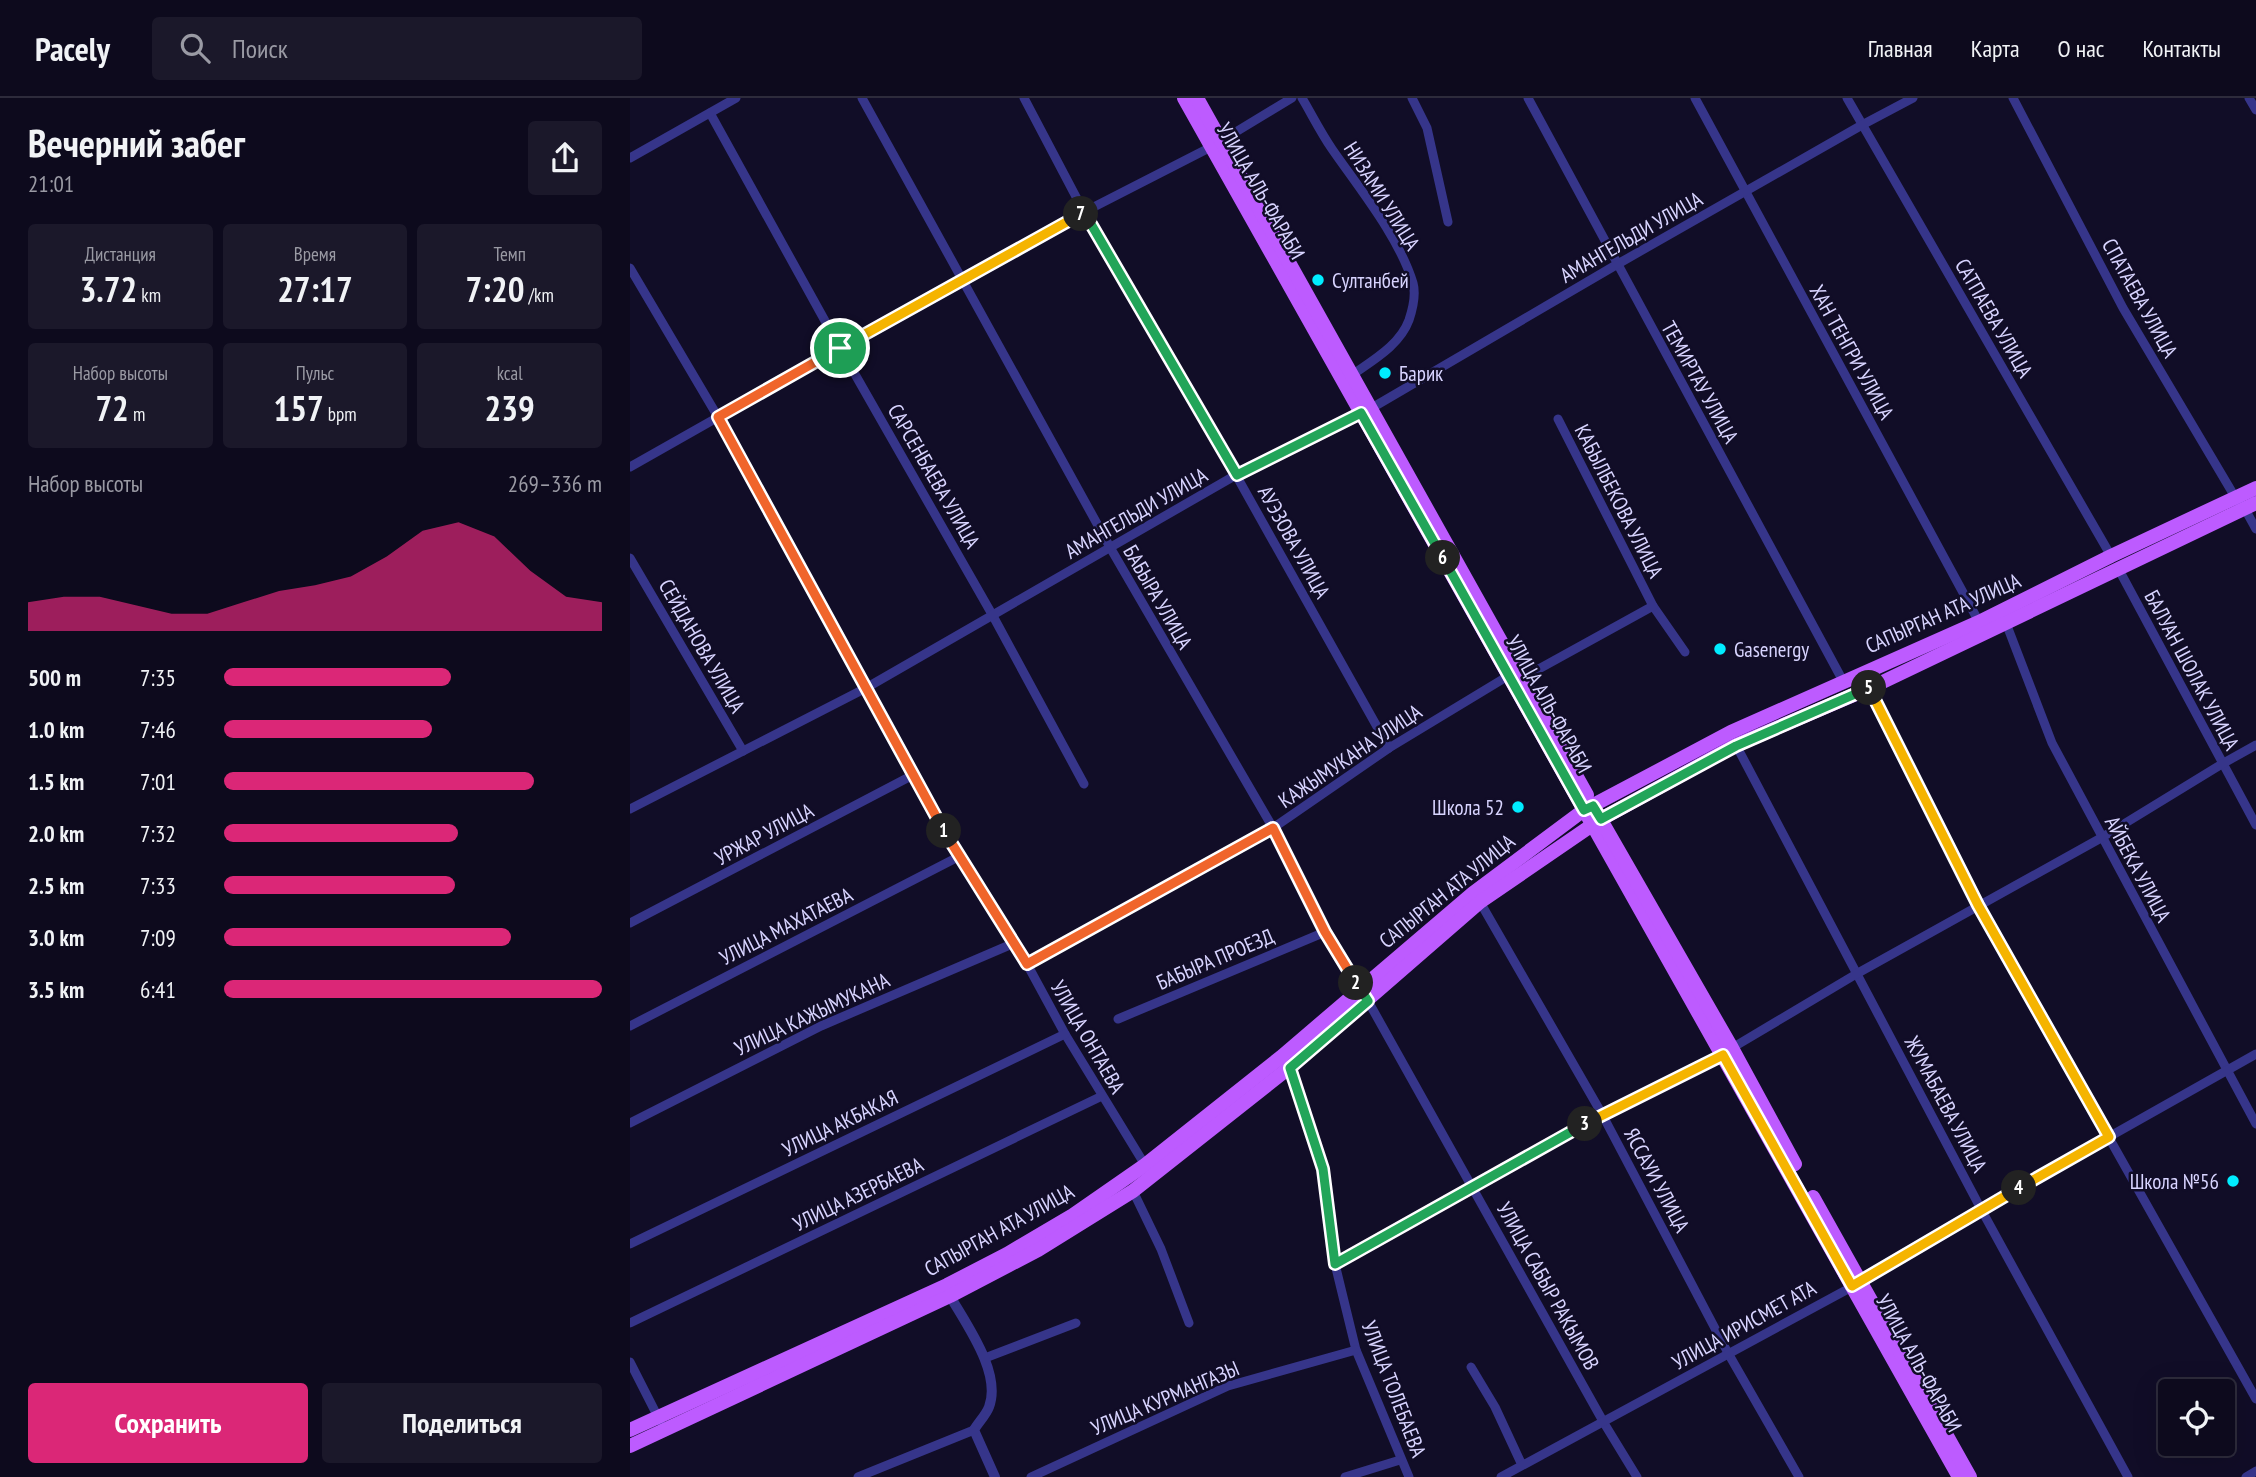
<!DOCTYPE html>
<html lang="ru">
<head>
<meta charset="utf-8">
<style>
  :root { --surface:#0d0a1d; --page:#1b182a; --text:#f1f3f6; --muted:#9a9aa4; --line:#2d2b3b; --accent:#db2777 }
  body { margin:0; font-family:"PT Sans Narrow",sans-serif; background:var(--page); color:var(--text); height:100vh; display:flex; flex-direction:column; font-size:26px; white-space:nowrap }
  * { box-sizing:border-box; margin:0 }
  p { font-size:23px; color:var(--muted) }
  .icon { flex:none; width:38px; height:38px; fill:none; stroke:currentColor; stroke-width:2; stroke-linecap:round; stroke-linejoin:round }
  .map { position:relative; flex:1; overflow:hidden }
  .drawer { display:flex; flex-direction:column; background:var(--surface); width:630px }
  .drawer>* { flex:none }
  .fabs { position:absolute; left:1528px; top:1281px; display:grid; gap:14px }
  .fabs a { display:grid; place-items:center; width:77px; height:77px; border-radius:7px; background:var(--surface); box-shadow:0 7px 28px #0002,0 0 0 2px var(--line); font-size:35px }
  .pin { position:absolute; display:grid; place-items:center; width:60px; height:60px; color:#fff; margin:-30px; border:4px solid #fff; border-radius:50%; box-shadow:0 2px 7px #0007 }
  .km { position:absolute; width:35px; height:35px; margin:-18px; border-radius:50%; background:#222; color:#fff; font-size:19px; line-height:35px; text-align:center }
  .round { display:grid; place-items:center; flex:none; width:74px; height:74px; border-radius:7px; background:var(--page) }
  .overview { display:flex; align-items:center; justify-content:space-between; height:119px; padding:0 28px }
  h1 { font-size:38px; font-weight:700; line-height:52px }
  .stats { display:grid; grid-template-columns:repeat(3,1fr); gap:10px; height:119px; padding:7px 28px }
  .stats div { display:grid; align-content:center; border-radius:7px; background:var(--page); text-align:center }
  .stats b { font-size:35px; font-weight:700 }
  .stats small { font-size:19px; font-weight:400 }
  .stats p { font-size:19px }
  .chart { height:196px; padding:14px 28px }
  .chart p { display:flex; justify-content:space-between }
  .chart svg { width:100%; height:126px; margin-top:7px; fill:var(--accent); opacity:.7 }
  .button { display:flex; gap:14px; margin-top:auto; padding:14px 28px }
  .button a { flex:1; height:80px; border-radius:7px; background:var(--accent); color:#fff; font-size:28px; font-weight:700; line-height:80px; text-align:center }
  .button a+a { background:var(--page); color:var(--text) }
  ul { padding:0 28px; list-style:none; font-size:23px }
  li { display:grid; grid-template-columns:112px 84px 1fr; align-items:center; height:52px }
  li i { height:18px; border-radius:9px; background:var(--accent) }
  header { display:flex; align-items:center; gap:42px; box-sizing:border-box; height:98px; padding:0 35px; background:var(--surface); border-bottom:2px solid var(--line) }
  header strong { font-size:33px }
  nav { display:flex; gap:38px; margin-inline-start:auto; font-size:24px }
  .search { width:490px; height:63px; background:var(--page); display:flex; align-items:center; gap:18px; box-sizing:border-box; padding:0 24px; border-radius:7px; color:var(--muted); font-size:26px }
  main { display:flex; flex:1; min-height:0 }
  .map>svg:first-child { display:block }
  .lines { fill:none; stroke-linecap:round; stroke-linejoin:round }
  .minor { stroke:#36358a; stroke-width:9 }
  .tertiary { stroke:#36358a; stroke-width:10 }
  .primary { stroke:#bd5bff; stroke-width:14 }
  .split-1-casing { stroke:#fff; stroke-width:14 }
  .split-2-casing { stroke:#fff; stroke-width:14 }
  .split-3-casing { stroke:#fff; stroke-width:14 }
  .split-4-casing { stroke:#fff; stroke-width:14 }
  .split-5-casing { stroke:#fff; stroke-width:14 }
  .split-6-casing { stroke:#fff; stroke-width:14 }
  .split-7-casing { stroke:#fff; stroke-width:14 }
  .split-8-casing { stroke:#fff; stroke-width:14 }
  .split-1 { stroke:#f0652b; stroke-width:9 }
  .split-2 { stroke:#f0652b; stroke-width:9 }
  .split-3 { stroke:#22a559; stroke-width:9 }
  .split-4 { stroke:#f5b400; stroke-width:9 }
  .split-5 { stroke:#f5b400; stroke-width:9 }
  .split-6 { stroke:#22a559; stroke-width:9 }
  .split-7 { stroke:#22a559; stroke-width:9 }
  .split-8 { stroke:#f5b400; stroke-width:9 }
  .poi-dot { fill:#00ecff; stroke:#110d27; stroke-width:2.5 }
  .labels { text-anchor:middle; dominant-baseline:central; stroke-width:5; stroke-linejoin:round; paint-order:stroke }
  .street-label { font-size:21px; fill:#d8d4ff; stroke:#110d27 }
  .poi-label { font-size:21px; fill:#d8d4ff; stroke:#110d27; text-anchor:start }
</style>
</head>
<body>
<header>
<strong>Pacely</strong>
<div class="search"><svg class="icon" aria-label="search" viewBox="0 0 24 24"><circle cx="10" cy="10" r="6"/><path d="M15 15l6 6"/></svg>Поиск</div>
<nav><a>Главная</a><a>Карта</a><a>О нас</a><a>Контакты</a></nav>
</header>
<main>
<section class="drawer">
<div class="overview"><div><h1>Вечерний забег</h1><p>21:01</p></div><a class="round"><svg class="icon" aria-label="share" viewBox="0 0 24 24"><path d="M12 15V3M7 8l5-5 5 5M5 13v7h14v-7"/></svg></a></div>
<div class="stats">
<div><p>Дистанция</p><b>3.72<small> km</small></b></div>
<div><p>Время</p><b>27:17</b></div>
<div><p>Темп</p><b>7:20<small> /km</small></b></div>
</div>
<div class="stats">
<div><p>Набор высоты</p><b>72<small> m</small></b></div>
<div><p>Пульс</p><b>157<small> bpm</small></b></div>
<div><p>kcal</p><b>239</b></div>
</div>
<div class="chart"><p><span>Набор высоты</span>269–336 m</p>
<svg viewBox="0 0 160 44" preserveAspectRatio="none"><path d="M0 44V34L10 32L20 32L30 35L40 38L50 38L60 34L70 30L80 28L90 25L100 18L110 9L120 6L130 11L140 23L150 32L160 34V44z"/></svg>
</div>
<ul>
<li><b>500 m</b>7:35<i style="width:60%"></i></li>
<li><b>1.0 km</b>7:46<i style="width:55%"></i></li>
<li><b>1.5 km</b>7:01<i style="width:82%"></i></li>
<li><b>2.0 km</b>7:32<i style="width:62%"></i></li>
<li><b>2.5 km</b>7:33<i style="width:61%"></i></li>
<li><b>3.0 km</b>7:09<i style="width:76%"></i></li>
<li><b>3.5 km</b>6:41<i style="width:100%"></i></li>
</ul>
<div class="button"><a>Сохранить</a><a>Поделиться</a></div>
</section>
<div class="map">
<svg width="1626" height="1379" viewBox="0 0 1626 1379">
  <rect width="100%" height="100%" fill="#110d27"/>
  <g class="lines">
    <g class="minor">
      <polyline points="232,0 481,451 643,730 695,834 738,903 974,1325 1007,1379"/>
      <polyline points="394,0 454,114 606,377 759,650"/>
      <path d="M672,0C682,17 691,35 702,51C729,90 769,139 783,185C786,196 783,210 779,222C770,247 743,262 722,277"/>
      <polyline points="782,0 797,30 818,124"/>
      <polyline points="898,0 1213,583"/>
      <polyline points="1065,0 1349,524"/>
      <polyline points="1217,0 1481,458"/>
      <polyline points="1383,0 1493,210 1605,399 1615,411 1626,431"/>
      <polyline points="1619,0 1626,12"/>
      <polyline points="80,15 210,250 363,518 454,686"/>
      <polyline points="0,60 106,0"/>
      <polyline points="0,170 88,319 328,759 397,866 435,936 515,1067"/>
      <polyline points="0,369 330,182 454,114 581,49 662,0"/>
      <polyline points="0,460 113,653"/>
      <polyline points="1488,470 1626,727"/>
      <polyline points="1023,508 1055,554"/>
      <polyline points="1376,525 1422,645 1626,1026"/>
      <polyline points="887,583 1023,508 928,321"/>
      <polyline points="1240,590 1348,807 1626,1301"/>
      <polyline points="1106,647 1351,1111 1498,1379"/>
      <polyline points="0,711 236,590 606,377 740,311 986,167 1232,27 1283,0"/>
      <polyline points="850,804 972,1016 1098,1255 1169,1379"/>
      <polyline points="0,825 283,677"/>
      <polyline points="397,866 643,730 759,650 878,578"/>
      <polyline points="488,921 695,834"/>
      <polyline points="0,928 328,759"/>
      <polyline points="1102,950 1228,875 1471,740 1592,666 1626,647"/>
      <polyline points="660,969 693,1071 705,1166 726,1252 779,1379"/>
      <polyline points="0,1025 191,928 382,846"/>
      <polyline points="503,1093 531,1151 559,1225"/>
      <polyline points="0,1146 435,936"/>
      <polyline points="705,1166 972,1016 1093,957"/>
      <polyline points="0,1225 472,998"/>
      <polyline points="355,1260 446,1225"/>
      <polyline points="0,1264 30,1323"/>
      <polyline points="841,1269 865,1309 892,1367"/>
      <polyline points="228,1379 344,1332"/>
      <polyline points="401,1379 598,1288 726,1252"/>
      <polyline points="715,1379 770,1362"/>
      <polyline points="871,1379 1231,1184 1351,1111 1626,956"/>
      <polyline points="1616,1379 1626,1373"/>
    </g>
    <path class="tertiary" d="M320,1198C336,1226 372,1275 359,1309C356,1317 348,1325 344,1332L365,1379"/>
    <g class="primary">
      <polyline points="554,0 1329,1379"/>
      <polyline points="567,0 957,697"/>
      <polyline points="967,715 1102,950 1165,1066"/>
      <polyline points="1183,1099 1340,1379"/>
      <polyline points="0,1332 317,1187 377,1156 443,1117 515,1067 651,959 843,795 954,712 1101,634 1349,524 1481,458 1626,390"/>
      <polyline points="0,1348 320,1198 408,1152 503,1093 660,969 850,804 971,721 1106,647 1240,590 1626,405"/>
    </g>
  </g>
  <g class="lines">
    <g class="split-1-casing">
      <polyline id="split-1" points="210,250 88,319 314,733"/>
    </g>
    <g class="split-2-casing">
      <polyline id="split-2" points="314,733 397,866 643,730 695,834 726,885"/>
    </g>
    <g class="split-3-casing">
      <polyline id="split-3" points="726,885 738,903 660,970 693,1071 705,1166 955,1026"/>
    </g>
    <g class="split-4-casing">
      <polyline id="split-4" points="955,1026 1093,957 1222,1188 1389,1090"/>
    </g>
    <g class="split-5-casing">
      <polyline id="split-5" points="1239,590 1348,807 1479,1039 1389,1090"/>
    </g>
    <g class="split-6-casing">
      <polyline id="split-6" points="813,460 954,712 963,708 971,721 1106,648 1239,590"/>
    </g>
    <g class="split-7-casing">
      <polyline id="split-7" points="451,116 454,114 607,377 731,315 813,460"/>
    </g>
    <g class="split-8-casing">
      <polyline id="split-8" points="210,250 451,116"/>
    </g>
    <use href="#split-1" class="split-1"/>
    <use href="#split-2" class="split-2"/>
    <use href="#split-3" class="split-3"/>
    <use href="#split-4" class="split-4"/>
    <use href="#split-5" class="split-5"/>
    <use href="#split-6" class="split-6"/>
    <use href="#split-7" class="split-7"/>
    <use href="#split-8" class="split-8"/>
  </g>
  <g class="poi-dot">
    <circle cx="688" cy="182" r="7"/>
    <circle cx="755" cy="275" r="7"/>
    <circle cx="1090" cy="551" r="7"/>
    <circle cx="888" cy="709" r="7"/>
    <circle cx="1603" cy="1083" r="7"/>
  </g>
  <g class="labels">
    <g class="street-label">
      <text transform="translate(631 93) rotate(60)">УЛИЦА АЛЬ-ФАРАБИ</text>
      <text transform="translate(752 98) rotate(58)">НИЗАМИ УЛИЦА</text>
      <text transform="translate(1001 139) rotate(-30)">АМАНГЕЛЬДИ УЛИЦА</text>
      <text transform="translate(1510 200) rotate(61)">СПАТАЕВА УЛИЦА</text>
      <text transform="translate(1364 220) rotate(60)">САТПАЕВА УЛИЦА</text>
      <text transform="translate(1222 254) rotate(61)">ХАН ТЕНГРИ УЛИЦА</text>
      <text transform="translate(1070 284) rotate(61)">ТЕМИРТАУ УЛИЦА</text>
      <text transform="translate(304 378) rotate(60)">САРСЕНБАЕВА УЛИЦА</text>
      <text transform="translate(989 403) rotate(63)">КАБЫЛБЕКОВА УЛИЦА</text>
      <text transform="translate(506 415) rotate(-30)">АМАНГЕЛЬДИ УЛИЦА</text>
      <text transform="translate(664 444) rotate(61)">АУЭЗОВА УЛИЦА</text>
      <text transform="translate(528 499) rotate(60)">БАБЫРА УЛИЦА</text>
      <text transform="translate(1313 515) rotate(-24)">САПЫРГАН АТА УЛИЦА</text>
      <text transform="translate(72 548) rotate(60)">СЕЙДАНОВА УЛИЦА</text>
      <text transform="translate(1562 572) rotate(62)">БАЛУАН ШОЛАК УЛИЦА</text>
      <text transform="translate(919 606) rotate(61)">УЛИЦА АЛЬ-ФАРАБИ</text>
      <text transform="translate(720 658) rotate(-34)">КАЖЫМУКАНА УЛИЦА</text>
      <text transform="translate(134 736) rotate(-28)">УРЖАР УЛИЦА</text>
      <text transform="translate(1508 771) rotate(62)">АЙБЕКА УЛИЦА</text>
      <text transform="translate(817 793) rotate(-39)">САПЫРГАН АТА УЛИЦА</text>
      <text transform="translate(156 828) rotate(-27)">УЛИЦА МАХАТАЕВА</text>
      <text transform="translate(585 861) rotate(-23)">БАБЫРА ПРОЕЗД</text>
      <text transform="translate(182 916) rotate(-25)">УЛИЦА КАЖЫМУКАНА</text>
      <text transform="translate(458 939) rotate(60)">УЛИЦА ОНТАЕВА</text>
      <text transform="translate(1316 1006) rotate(62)">ЖУМАБАЕВА УЛИЦА</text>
      <text transform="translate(210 1025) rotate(-26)">УЛИЦА АКБАКАЯ</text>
      <text transform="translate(1027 1082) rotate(62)">ЯССАУИ УЛИЦА</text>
      <text transform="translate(228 1096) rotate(-26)">УЛИЦА АЗЕРБАЕВА</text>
      <text transform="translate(369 1132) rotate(-29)">САПЫРГАН АТА УЛИЦА</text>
      <text transform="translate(918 1188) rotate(61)">УЛИЦА САБЫР РАКЫМОВ</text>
      <text transform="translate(1114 1227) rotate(-29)">УЛИЦА ИРИСМЕТ АТА</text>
      <text transform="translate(1289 1265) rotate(61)">УЛИЦА АЛЬ-ФАРАБИ</text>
      <text transform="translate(764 1291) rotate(69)">УЛИЦА ТОЛЕБАЕВА</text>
      <text transform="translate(535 1300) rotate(-23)">УЛИЦА КУРМАНГАЗЫ</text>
    </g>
    <g class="poi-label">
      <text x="702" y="182">Султанбей</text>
      <text x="769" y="275">Барик</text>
      <text x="1104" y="551">Gasenergy</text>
      <text x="874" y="709" text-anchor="end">Школа 52</text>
      <text x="1589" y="1083" text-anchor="end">Школа №56</text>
    </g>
  </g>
</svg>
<div class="fabs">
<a><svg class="icon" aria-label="locate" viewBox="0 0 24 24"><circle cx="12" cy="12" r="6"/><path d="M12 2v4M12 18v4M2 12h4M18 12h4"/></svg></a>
</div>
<div class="pin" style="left:210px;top:250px;background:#1e9e55"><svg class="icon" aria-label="arrive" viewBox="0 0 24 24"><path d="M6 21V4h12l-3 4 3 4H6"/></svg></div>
<b class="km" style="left:314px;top:733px">1</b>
<b class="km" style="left:726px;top:885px">2</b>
<b class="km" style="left:955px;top:1026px">3</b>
<b class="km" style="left:1389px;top:1090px">4</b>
<b class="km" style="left:1239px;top:590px">5</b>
<b class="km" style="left:813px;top:460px">6</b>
<b class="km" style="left:451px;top:116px">7</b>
</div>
</main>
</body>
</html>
